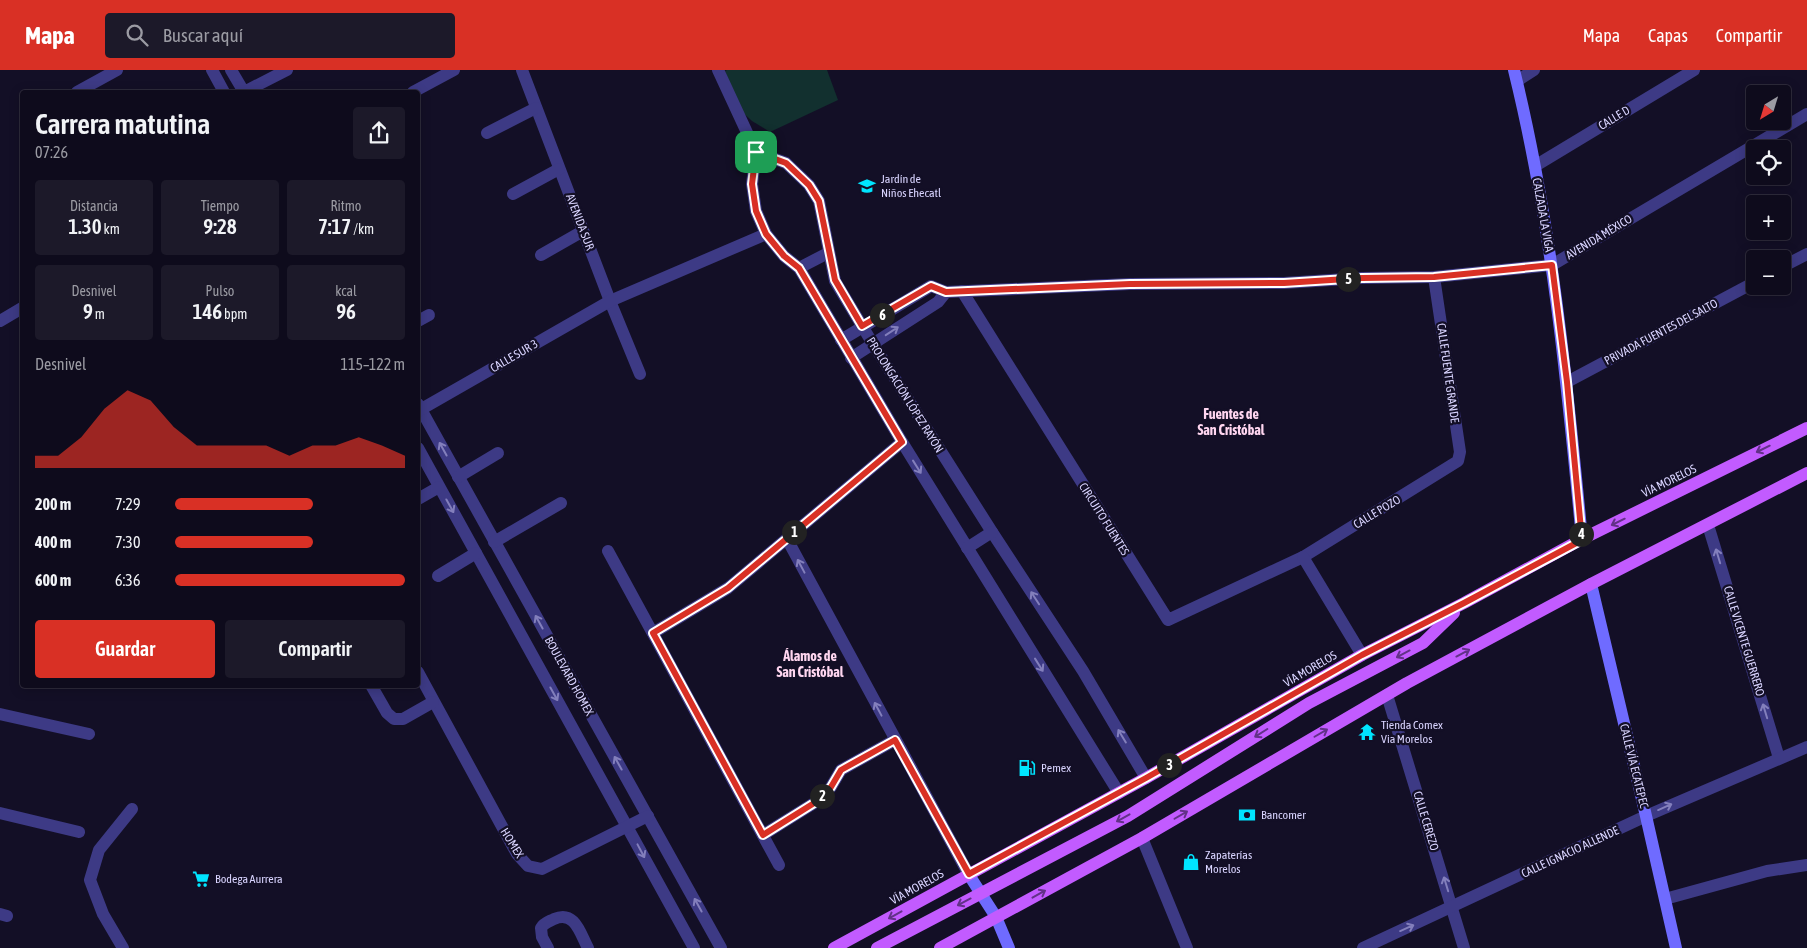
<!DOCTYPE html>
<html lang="es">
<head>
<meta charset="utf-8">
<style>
  :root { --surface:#0e0b1c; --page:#1c1929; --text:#f1f3f6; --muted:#9b9ba3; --line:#2e2b3b; --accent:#d93025 }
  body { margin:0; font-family:"Asap Condensed",sans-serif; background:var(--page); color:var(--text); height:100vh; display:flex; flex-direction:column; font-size:19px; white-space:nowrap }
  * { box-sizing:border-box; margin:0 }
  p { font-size:16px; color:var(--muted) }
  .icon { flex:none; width:28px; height:28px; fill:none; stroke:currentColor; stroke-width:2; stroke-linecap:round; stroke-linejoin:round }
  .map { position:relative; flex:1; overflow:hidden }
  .drawer { position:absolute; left:20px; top:20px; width:400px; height:598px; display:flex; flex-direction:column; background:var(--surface); border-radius:5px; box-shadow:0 2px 12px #0003,0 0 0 1px var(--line) }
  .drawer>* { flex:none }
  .needle { width:32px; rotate:218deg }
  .fabs { position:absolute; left:1746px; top:15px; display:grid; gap:10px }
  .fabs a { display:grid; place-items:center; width:45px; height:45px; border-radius:5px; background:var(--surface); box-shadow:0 2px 12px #0003,0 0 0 1px var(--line); font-size:25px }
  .pin { position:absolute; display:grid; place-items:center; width:42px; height:42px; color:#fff; margin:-21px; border-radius:10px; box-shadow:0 2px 8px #0006 }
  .km { position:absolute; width:25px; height:25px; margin:-12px; border-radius:50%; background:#222; color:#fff; font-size:14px; line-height:25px; text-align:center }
  .round { display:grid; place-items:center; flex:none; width:52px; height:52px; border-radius:5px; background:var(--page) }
  .headline { display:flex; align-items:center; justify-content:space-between; height:85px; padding:0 15px }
  h1 { font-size:28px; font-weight:600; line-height:38px }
  .metrics { display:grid; grid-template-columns:repeat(3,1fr); gap:8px; height:85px; padding:5px 15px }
  .metrics div { display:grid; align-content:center; border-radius:5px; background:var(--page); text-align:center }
  .metrics b { font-size:21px; font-weight:600 }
  .metrics small { font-size:14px; font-weight:400 }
  .metrics p { font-size:14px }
  .chart { height:140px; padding:10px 15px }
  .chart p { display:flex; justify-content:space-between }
  .chart svg { width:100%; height:90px; margin-top:5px; fill:var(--accent); opacity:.7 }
  .button { display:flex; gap:10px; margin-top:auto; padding:10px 15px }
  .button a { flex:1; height:58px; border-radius:5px; background:var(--accent); color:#fff; font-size:20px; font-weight:600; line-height:58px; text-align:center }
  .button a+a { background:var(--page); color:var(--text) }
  ul { padding:0 15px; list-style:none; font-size:16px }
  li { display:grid; grid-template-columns:80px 60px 1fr; align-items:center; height:38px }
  li i { height:12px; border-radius:6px; background:var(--accent) }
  header { display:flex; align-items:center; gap:30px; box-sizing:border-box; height:70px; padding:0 25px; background:var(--accent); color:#fff }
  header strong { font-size:24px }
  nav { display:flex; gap:28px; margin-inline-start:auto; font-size:18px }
  .search { width:350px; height:45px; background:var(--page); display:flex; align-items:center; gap:12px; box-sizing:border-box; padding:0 18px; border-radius:5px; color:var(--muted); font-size:19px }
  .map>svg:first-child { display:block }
  .green { fill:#12302f }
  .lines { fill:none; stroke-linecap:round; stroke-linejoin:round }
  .street { stroke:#3d3a85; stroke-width:12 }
  .secondary { stroke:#6f6bff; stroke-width:12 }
  .primary { stroke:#c25bff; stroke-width:12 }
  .primary-bridge { stroke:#c25bff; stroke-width:12 }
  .oneway { stroke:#837fbc }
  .oneway2 { stroke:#623188 }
  .route-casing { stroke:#fff; stroke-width:10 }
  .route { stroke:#d93025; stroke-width:6 }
  .labels { text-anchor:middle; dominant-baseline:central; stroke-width:4.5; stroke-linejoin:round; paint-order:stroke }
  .street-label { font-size:12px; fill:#d9d4ff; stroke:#130f26 }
  .poi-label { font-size:12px; fill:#d9d4ff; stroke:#130f26; text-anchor:start }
  .neighbourhood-label { font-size:14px; font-weight:bold; fill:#ffd6f0; stroke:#130f26 }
</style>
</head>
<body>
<header>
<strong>Mapa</strong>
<div class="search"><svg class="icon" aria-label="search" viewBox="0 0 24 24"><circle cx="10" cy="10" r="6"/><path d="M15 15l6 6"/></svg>Buscar aquí</div>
<nav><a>Mapa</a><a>Capas</a><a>Compartir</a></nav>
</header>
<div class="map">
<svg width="1807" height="878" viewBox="0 0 1807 878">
  <rect width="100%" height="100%" fill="#130f26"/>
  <polygon class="green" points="727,0 827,0 838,30 770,62 752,51 740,40 725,1"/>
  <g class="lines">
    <g class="street">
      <polyline points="212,0 224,22"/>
      <polyline points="231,0 244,22 287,0"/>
      <polyline points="522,0 610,231 640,304"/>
      <polyline points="718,0 756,82"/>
      <polyline points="1517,11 1534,0"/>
      <polyline points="77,22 117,0"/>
      <polyline points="413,22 454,0"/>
      <polyline points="487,63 536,38"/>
      <polyline points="756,82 786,93 809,115 819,131 835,211 873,274 992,462 1083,601 1146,708"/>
      <polyline points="756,82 752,114 756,141 766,164 784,186 799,198 902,372 1119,723"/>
      <polyline points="1535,96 1694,0"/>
      <polyline points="513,124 559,99"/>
      <polyline points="541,185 583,161"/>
      <polyline points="1782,197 1807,184"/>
      <polyline points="799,198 828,183"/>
      <polyline points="962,221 1168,550 1303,487 1458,391 1460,382 1434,207"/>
      <polyline points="0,251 22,238"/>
      <polyline points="418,251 429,245"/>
      <polyline points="841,270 931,216 946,222 1130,214 1284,213 1362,208 1434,207 1552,195 1807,44"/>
      <polyline points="851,288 938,232 946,222"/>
      <polyline points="1567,312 1755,212"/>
      <polyline points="418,334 721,878"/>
      <polyline points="418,341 610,231 766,164"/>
      <polyline points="418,378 694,878"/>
      <polyline points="458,407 498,383"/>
      <polyline points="418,429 439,417"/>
      <polyline points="1708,455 1779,688"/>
      <polyline points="787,469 969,805"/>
      <polyline points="494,472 561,433"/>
      <polyline points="967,478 992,462"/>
      <polyline points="608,481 779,795"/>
      <polyline points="1303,487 1362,585"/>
      <polyline points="438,506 476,483"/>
      <polyline points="653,563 728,518 902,372"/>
      <polyline points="418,602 517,784 528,796 542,799 648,746"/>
      <polyline points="371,615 387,643 394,649 403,649 433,632"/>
      <polyline points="1387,625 1464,878"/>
      <polyline points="0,644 89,664"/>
      <polyline points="0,743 79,762"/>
      <polyline points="763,765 819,730 831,717 841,700 895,670"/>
      <polyline points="1142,768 1187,878"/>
      <polyline points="1665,829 1767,801 1807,795"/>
      <polyline points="0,844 7,846"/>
      <polyline points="123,878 103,844 90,810 99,780 132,739"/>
      <path d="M548,878L542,867L541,858C544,853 548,852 554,849C575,840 580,863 588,878"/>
      <polyline points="1363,878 1646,746 1807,677"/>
    </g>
    <g class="secondary">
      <path d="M1514,0C1552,154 1567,312 1582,469"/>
      <polyline points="1591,514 1646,746 1676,878"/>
      <polyline points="969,805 996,847 1009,878"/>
    </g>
    <g class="primary">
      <polyline points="834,878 1146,708 1362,585 1464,533 1582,469 1807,358"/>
      <polyline points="940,878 1142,768 1407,613 1591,514 1807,403"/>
    </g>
    <polyline class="primary-bridge" points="877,878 1128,746 1309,633 1423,573 1454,543"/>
  </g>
  <defs><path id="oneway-shaft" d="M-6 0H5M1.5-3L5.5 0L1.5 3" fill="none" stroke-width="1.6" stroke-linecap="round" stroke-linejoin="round" transform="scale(1.25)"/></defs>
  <g class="oneway">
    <use href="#oneway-shaft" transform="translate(892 261) rotate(-33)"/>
    <use href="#oneway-shaft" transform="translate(443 379) rotate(-119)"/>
    <use href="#oneway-shaft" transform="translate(917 397) rotate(58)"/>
    <use href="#oneway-shaft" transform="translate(450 436) rotate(61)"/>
    <use href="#oneway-shaft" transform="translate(1718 486) rotate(-107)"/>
    <use href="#oneway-shaft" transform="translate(801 496) rotate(-118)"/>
    <use href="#oneway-shaft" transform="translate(1035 528) rotate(-123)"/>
    <use href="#oneway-shaft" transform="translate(539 552) rotate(-119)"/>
    <use href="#oneway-shaft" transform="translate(1039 595) rotate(58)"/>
    <use href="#oneway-shaft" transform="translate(554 624) rotate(61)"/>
    <use href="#oneway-shaft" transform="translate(878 639) rotate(-118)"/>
    <use href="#oneway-shaft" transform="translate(1765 641) rotate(-107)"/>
    <use href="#oneway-shaft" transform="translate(1122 666) rotate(-121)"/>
    <use href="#oneway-shaft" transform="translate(618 693) rotate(-119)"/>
    <use href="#oneway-shaft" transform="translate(1665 737) rotate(-24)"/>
    <use href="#oneway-shaft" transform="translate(641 781) rotate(62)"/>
    <use href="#oneway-shaft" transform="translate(1446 814) rotate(-107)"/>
    <use href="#oneway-shaft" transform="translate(698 835) rotate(-119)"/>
    <use href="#oneway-shaft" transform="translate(1407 858) rotate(-24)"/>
  </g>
  <g class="oneway2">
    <use href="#oneway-shaft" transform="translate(1763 379) rotate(154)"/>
    <use href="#oneway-shaft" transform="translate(1618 452) rotate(154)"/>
    <use href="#oneway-shaft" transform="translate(1463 583) rotate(-28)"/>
    <use href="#oneway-shaft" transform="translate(1403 584) rotate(152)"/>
    <use href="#oneway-shaft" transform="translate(1261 663) rotate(148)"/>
    <use href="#oneway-shaft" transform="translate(1321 663) rotate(-30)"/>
    <use href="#oneway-shaft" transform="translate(1181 745) rotate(-30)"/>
    <use href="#oneway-shaft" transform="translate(1123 748) rotate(151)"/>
    <use href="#oneway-shaft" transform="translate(1039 824) rotate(-29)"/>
    <use href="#oneway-shaft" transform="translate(964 832) rotate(152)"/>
    <use href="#oneway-shaft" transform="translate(895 845) rotate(151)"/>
  </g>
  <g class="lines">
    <g class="route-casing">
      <polygon id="route" points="756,82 786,93 809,115 819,131 835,210 862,256 931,216 946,222 1130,214 1284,213 1362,208 1434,207 1552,195 1567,312 1582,470 1464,533 1362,585 1146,708 969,804 895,670 841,700 831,717 819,730 763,765 653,563 728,518 902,372 799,198 784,186 766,164 756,141 752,114"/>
    </g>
    <use href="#route" class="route"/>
  </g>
  <defs>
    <g id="school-bare" transform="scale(1.35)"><path d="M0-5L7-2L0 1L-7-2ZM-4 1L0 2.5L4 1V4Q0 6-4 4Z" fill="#00e5ff" stroke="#130f26" stroke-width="2.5" paint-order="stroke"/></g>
    <g id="temple-bare" transform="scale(1.35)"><path d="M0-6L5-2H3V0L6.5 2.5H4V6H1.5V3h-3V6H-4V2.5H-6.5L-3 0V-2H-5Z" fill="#00e5ff" stroke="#130f26" stroke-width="2.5" paint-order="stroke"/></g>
    <g id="fuel-bare" transform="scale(1.35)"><path d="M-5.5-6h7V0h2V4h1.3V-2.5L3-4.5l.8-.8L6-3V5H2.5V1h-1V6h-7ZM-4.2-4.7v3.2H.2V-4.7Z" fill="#00e5ff" stroke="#130f26" stroke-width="2.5" paint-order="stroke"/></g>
    <g id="bank-bare" transform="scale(1.35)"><path d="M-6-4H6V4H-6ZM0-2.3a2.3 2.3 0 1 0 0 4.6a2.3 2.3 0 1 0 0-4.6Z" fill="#00e5ff" stroke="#130f26" stroke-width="2.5" paint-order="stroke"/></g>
    <g id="shop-bare" transform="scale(1.35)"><path d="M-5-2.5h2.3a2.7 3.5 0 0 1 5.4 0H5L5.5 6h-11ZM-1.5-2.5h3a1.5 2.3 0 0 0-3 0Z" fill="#00e5ff" stroke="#130f26" stroke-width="2.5" paint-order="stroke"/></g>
    <g id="supermarket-bare" transform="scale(1.35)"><path d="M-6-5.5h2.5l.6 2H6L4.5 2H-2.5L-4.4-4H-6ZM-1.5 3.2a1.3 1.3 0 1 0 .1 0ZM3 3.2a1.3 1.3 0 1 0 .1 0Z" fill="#00e5ff" stroke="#130f26" stroke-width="2.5" paint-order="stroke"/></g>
  </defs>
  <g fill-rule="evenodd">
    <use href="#school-bare" x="867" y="116"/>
    <use href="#temple-bare" x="1367" y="662"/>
    <use href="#fuel-bare" x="1027" y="698"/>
    <use href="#bank-bare" x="1247" y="745"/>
    <use href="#shop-bare" x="1191" y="792"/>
    <use href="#supermarket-bare" x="201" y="809"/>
  </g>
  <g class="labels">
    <g class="street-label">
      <text transform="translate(1614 48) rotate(-31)">CALLE D</text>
      <text transform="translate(1543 145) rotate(80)">CALZADA LA VIGA</text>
      <text transform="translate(580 152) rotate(69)">AVENIDA SUR</text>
      <text transform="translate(1599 167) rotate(-31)">AVENIDA MÉXICO</text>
      <text transform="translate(1661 262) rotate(-28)">PRIVADA FUENTES DEL SALTO</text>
      <text transform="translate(514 286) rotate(-30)">CALLE SUR 3</text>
      <text transform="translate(1448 303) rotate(82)">CALLE FUENTE GRANDE</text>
      <text transform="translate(905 325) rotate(58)">PROLONGACIÓN LÓPEZ RAYÓN</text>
      <text transform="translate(1669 411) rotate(-26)">VÍA MORELOS</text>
      <text transform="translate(1377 442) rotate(-31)">CALLE POZO</text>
      <text transform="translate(1104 449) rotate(58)">CIRCUITO FUENTES</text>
      <text transform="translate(1744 571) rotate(73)">CALLE VICENTE GUERRERO</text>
      <text transform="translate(1310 599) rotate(-30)">VÍA MORELOS</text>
      <text transform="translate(569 606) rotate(61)">BOULEVARD HOMEX</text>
      <text transform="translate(1634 696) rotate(76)">CALLE VÍA ECATEPEC</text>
      <text transform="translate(1426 751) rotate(73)">CALLE CEREZO</text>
      <text transform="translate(512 773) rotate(58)">HOMEX</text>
      <text transform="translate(1570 782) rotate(-25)">CALLE IGNACIO ALLENDE</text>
      <text transform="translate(917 817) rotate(-29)">VÍA MORELOS</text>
    </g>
    <g class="poi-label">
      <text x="881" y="109">Jardín de<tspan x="881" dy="14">Niños Ehecatl</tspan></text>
      <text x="1381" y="655">Tienda Comex<tspan x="1381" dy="14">Via Morelos</tspan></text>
      <text x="1041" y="698">Pemex</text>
      <text x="1261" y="745">Bancomer</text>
      <text x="1205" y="785">Zapaterías<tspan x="1205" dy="14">Morelos</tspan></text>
      <text x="215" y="809">Bodega Aurrera</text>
    </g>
    <g class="neighbourhood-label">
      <text x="1231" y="344">Fuentes de<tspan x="1231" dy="16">San Cristóbal</tspan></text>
      <text x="810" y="586">Álamos de<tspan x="810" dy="16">San Cristóbal</tspan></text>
    </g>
  </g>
</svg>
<div class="fabs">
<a><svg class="needle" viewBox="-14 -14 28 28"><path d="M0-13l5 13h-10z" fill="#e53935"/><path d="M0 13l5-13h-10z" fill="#9b9ba3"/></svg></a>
<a><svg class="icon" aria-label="locate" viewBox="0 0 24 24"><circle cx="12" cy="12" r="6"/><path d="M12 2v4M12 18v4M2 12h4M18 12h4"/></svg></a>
<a>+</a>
<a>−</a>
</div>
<div class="pin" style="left:756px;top:82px;background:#1e9e55"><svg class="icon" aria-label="arrive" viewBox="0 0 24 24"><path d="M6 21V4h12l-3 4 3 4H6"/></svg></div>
<b class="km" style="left:794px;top:462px">1</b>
<b class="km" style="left:822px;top:726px">2</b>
<b class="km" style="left:1169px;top:695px">3</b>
<b class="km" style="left:1581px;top:464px">4</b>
<b class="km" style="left:1348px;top:209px">5</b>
<b class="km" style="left:882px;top:245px">6</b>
<section class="drawer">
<div class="headline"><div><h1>Carrera matutina</h1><p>07:26</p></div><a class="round"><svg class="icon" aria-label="share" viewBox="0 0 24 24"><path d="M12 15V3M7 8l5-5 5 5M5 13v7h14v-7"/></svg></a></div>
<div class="metrics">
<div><p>Distancia</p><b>1.30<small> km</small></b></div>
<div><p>Tiempo</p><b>9:28</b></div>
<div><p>Ritmo</p><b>7:17<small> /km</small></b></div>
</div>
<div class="metrics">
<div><p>Desnivel</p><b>9<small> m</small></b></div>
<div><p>Pulso</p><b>146<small> bpm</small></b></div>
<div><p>kcal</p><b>96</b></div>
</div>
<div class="chart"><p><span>Desnivel</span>115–122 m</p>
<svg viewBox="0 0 160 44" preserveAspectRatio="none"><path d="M0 44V38L10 38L20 29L30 15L40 6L50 11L60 24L70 33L80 33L90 33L100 33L110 38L120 33L130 33L140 29L150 33L160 38V44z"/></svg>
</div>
<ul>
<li><b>200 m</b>7:29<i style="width:60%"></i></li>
<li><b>400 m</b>7:30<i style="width:60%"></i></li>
<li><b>600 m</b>6:36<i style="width:100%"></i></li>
</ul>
<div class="button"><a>Guardar</a><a>Compartir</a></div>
</section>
</div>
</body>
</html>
